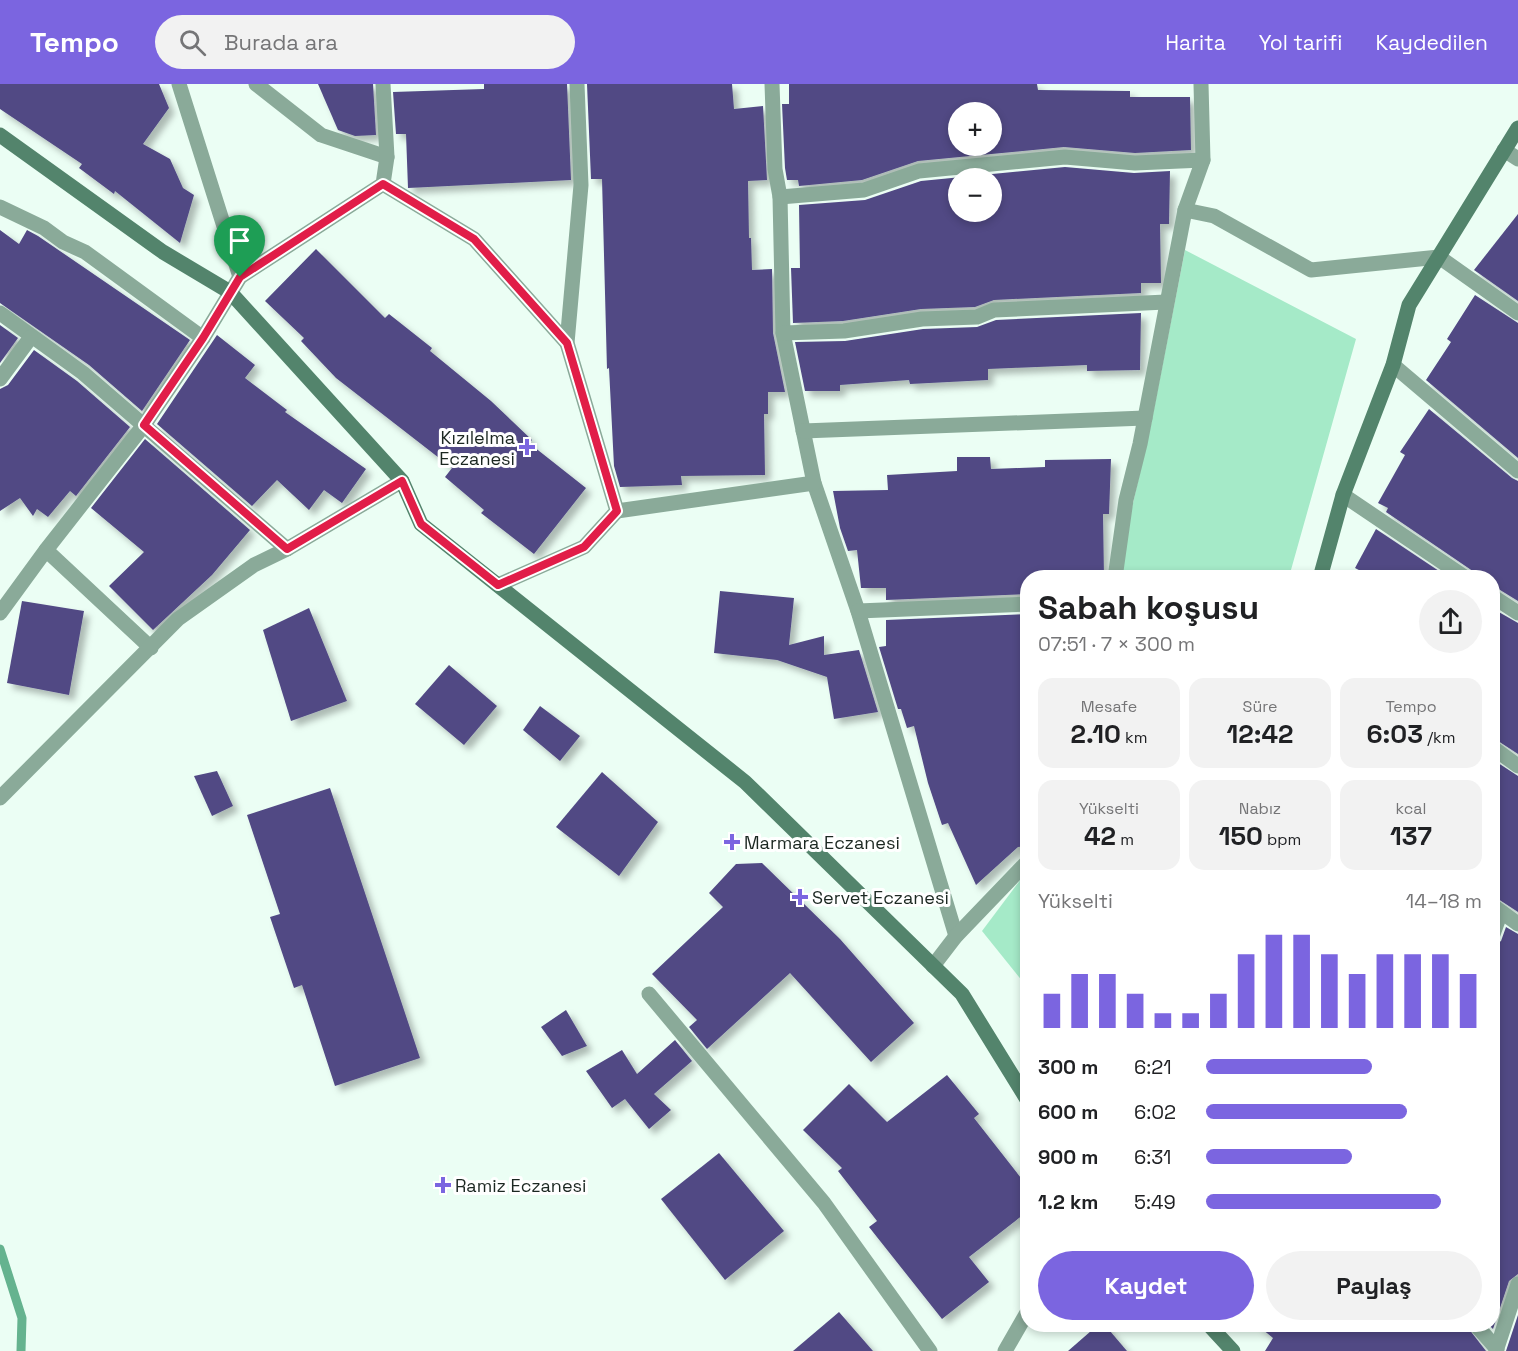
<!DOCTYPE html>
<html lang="tr">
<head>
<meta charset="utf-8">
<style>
  :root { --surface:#fff; --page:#f2f2f2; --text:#202124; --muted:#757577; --accent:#7b65e0 }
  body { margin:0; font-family:"Space Grotesk",sans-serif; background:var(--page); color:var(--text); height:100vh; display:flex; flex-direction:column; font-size:22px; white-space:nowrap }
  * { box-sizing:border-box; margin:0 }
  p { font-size:20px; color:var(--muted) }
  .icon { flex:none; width:33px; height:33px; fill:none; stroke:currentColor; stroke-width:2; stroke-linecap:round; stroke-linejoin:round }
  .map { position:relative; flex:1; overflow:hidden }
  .details { position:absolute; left:1020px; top:486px; width:480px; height:762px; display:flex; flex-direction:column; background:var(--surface); border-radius:24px; box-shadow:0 3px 9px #0003 }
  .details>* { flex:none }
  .controls { position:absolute; left:948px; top:18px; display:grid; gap:12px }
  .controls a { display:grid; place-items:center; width:54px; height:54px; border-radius:50%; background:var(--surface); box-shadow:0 3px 9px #0003; font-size:30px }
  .pin { position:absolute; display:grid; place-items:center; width:51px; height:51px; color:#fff; margin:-62px -26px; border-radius:50% 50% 50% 0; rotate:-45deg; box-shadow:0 0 6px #0007 }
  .pin .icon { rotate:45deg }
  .round { display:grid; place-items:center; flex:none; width:63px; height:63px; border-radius:32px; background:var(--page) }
  .overview { display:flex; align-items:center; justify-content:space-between; height:102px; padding:0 18px }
  h1 { font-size:33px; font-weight:800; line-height:45px }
  .stats { display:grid; grid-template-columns:repeat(3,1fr); gap:9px; height:102px; padding:6px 18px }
  .stats div { display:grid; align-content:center; border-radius:15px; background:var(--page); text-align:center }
  .stats b { font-size:26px; font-weight:800 }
  .stats small { font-size:16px; font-weight:400 }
  .stats p { font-size:16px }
  .chart { height:168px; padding:12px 18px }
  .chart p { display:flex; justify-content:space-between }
  .chart svg { width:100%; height:108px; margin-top:6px; stroke:var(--accent); stroke-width:6 }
  .primary-button { display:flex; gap:12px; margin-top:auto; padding:12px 18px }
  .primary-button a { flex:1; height:69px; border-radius:36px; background:var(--accent); color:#fff; font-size:24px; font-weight:800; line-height:69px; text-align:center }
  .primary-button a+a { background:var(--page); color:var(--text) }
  ul { padding:0 18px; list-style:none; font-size:20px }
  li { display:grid; grid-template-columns:96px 72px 1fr; align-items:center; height:45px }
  li i { height:15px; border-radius:8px; background:var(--accent) }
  header { display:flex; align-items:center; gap:36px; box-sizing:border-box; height:84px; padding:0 30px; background:var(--accent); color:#fff }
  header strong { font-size:28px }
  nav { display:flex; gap:33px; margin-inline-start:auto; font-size:21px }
  .search { width:420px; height:54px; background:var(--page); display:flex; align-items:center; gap:15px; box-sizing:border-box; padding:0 21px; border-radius:33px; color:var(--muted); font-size:22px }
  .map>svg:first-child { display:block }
  .green { fill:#a5eac8 }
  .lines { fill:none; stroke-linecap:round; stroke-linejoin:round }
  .stream { stroke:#65b38f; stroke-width:9 }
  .building { fill:#514984; fill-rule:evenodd; filter:url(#shadow) }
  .street { stroke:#8aaa99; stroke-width:15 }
  .secondary { stroke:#53846c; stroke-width:15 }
  .route-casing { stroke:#fff; stroke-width:12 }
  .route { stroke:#e11d48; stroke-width:8 }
  .poi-dot { fill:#7b65e0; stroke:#fff; stroke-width:2 }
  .labels { text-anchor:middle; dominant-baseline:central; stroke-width:6; stroke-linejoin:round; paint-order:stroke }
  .poi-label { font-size:18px; fill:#1b2721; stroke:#fff; text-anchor:start }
</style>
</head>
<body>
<header>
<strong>Tempo</strong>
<div class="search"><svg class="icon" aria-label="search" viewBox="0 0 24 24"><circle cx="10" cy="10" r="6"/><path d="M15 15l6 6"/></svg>Burada ara</div>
<nav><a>Harita</a><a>Yol tarifi</a><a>Kaydedilen</a></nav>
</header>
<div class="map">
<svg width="1518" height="1267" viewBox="0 0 1518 1267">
  <defs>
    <filter id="shadow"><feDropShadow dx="5.5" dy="5.5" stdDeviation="3" flood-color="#0004"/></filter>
  </defs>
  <rect width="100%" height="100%" fill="#ebfef4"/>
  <g class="green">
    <polygon points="1185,166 1356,255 1289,493 1116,494 1151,340"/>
    <polygon points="1027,787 1027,903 982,847"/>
  </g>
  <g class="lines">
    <polyline class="stream" points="0,1165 22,1234 21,1267"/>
  </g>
  <g class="building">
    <polygon points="0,0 159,0 169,24 143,60 170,75 183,104 194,111 180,159 115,107 114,110 79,84 82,80 0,25"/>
    <polygon points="318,0 373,0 376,51 355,52 338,46"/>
    <polygon points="484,0 567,0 571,96 408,104 406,50 396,50 393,8 484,5"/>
    <polygon points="587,0 732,0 734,25 763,22 767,96 748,97 749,154 751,154 752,186 772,185 773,249 785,308 768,308 768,330 764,330 765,391 681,392 682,401 620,403 614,382 609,284 607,285 602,95 591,95"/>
    <path d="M789,0H1037L1038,6L1130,7V13H1190L1191,66L1135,69L1064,63L918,77L862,96L799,102L798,96H787L785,84L782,20H789ZM958,28H992V62H958Z"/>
    <path d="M1065,83L1134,89L1170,87L1169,140H1160L1161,199H1141V209L994,216L975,223L921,225L843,237L793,239L791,184H800L799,121L865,116L921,97ZM958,94H992V128H958Z"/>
    <polygon points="1518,130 1518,217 1474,186"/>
    <polygon points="0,146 19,160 27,146 38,152 190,256 142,327 89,281 0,219"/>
    <polygon points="316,165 385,234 389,230 432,264 430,267 491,317 532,356 529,359 586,404 534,470 481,429 484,426 445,393 452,384 336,294 301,257 304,254 265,217"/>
    <polygon points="1475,211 1518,239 1518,374 1426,296 1451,258 1447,255"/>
    <polygon points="1141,229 1140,286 1087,287 1087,281 988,285 988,296 910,300 909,296 840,301 840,307 805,307 795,258 845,257 923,245 977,243 996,236"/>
    <polygon points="0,241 18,254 0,279"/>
    <polygon points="217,251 255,281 245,294 287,326 285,328 366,385 342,419 324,406 309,426 277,396 252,422 157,340"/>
    <polygon points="34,266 77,297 130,343 76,412 70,407 48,433 37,425 33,432 20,414 0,427 0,305 8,301"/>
    <polygon points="1429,325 1512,394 1518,397 1518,517 1492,501 1492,494 1483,494 1386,428 1388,424 1378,419 1405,371 1400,368"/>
    <polygon points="145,355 250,446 212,491 153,546 109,502 144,468 91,424"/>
    <polygon points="957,373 990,373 991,385 1045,383 1045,376 1111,375 1109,430 1103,430 1104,494 1028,494 1028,510 886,516 886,504 861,504 857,466 848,467 840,444 833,407 888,406 887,391 957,387"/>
    <polygon points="1376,445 1439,487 1436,494 1374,494 1355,484"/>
    <polygon points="720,507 794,514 789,561 824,552 824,571 859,566 878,628 834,635 827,593 777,576 714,569"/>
    <polygon points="22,517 84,527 69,611 7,599"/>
    <polygon points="309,524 347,617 291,637 263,546"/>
    <polygon points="1497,527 1518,539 1518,670 1492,653 1492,533"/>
    <polygon points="1028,530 1028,762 1018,763 976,801 948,739 942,741 928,699 914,642 907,644 901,625 898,625 879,563 886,562 886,536"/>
    <polygon points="449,581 497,622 464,661 415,620"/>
    <polygon points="540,622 580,652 560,677 523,646"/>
    <polygon points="1492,675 1518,692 1518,828 1492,811"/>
    <polygon points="217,687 233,722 212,732 194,692"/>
    <polygon points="602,688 658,738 619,792 556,743"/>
    <polygon points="330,704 420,974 335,1002 302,901 294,904 270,833 280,830 247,731"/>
    <polygon points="762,779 840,855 914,939 871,978 790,889 707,965 689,943 697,936 652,890 723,823 709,809 736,780"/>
    <polygon points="1506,843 1518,850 1518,1190 1509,1197 1493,1245 1488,1240 1492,1240 1492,863 1501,857"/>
    <polygon points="566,926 587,962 562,972 541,943"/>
    <polygon points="675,956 692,977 654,1010 671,1026 649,1045 625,1015 612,1024 586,987 622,966 637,990"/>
    <polygon points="947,991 979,1030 974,1034 1028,1103 1028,1127 969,1173 989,1198 942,1235 869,1143 877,1137 838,1087 842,1084 803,1046 849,1000 887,1038"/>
    <polygon points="719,1069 784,1147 725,1196 661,1115"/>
    <polygon points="839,1228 873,1267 793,1267"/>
    <polygon points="1518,1231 1518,1267 1506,1267"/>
    <polygon points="1099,1240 1104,1240 1127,1267 1068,1267"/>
    <polygon points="1256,1240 1465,1240 1486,1267 1265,1267 1273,1254"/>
  </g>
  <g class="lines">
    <g class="street">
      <polyline points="179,0 240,193"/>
      <polyline points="256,0 321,51 387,73"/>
      <polyline points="772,0 775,85 780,113 783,249 814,399 858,527 956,852"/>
      <polyline points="1504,66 1518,75"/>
      <polyline points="383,100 474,155 567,259"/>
      <polyline points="780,113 864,106 919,87 1065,73 1135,79 1203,76"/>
      <polyline points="0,123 44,144 63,158 85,168 203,254"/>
      <polyline points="1185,126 1214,132 1311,186 1439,173 1518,229"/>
      <polyline points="0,229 83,289 287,465"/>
      <polyline points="783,249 844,247 922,235 977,233 994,226 1166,218"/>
      <polyline points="1393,281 1518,387"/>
      <polyline points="0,295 31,253"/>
      <polyline points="803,347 1145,334"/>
      <polyline points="1343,411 1466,494"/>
      <polyline points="617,427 814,399"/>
      <polyline points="46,466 151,564"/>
      <polyline points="1115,494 1126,416 1140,360 1185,126 1203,76 1201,0"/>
      <polyline points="498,501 584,463 617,427 567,259 581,101 577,0"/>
      <polyline points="1492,512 1518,529"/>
      <polyline points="858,527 1028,520"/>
      <polyline points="0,529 46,466 144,341 203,254 240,193 383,100 387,73 383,0"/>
      <polyline points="1492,663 1518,682"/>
      <polyline points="0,714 178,535 254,481 287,465 402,397"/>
      <polyline points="1492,821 1518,840"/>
      <polyline points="1492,853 1501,828"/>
      <polyline points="933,882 956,852 1028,777"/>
      <polyline points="649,910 824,1119 930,1267"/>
      <polyline points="1475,1240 1497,1265"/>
      <polyline points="1005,1267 1028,1227"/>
      <polyline points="1496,1267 1518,1200"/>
    </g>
    <g class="secondary">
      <polyline points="0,51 163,168 230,208 402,397 421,440 745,698 962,910 1028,1017"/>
      <polyline points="1320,494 1343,411 1393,281 1409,221 1518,44"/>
      <polyline points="1208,1240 1233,1267"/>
    </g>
  </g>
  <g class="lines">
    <g class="route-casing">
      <polygon id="route" points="383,100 474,155 567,259 617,427 584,463 498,501 421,440 402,397 287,465 144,341 203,254 240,193"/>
    </g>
    <use href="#route" class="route"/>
  </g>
  <g class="poi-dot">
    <path d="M524 354h6v6h6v6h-6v6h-6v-6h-6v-6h6z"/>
    <path d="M729 749h6v6h6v6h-6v6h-6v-6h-6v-6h6z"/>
    <path d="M797 804h6v6h6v6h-6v6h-6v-6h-6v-6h6z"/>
    <path d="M440 1092h6v6h6v6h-6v6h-6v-6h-6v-6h6z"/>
  </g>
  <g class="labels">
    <g class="poi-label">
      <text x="515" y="353" text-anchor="end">Kızılelma<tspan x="515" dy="21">Eczanesi</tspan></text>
      <text x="744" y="758">Marmara Eczanesi</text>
      <text x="812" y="813">Servet Eczanesi</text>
      <text x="455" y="1101">Ramiz Eczanesi</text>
    </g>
  </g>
</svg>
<div class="controls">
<a>+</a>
<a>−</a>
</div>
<div class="pin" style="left:240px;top:193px;background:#1e9e55"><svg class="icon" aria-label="arrive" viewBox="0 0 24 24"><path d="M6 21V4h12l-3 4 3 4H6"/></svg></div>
<section class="details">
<div class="overview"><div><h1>Sabah koşusu</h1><p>07:51 · 7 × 300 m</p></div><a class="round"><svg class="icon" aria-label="share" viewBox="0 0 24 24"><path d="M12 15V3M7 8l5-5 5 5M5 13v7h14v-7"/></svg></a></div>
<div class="stats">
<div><p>Mesafe</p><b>2.10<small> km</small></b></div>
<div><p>Süre</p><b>12:42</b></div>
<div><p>Tempo</p><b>6:03<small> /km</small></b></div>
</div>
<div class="stats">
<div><p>Yükselti</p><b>42<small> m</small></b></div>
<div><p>Nabız</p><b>150<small> bpm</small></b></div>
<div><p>kcal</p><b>137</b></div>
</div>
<div class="chart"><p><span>Yükselti</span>14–18 m</p>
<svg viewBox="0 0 160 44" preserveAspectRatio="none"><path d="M5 44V30M15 44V22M25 44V22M35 44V30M45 44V38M55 44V38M65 44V30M75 44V14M85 44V6M95 44V6M105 44V14M115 44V22M125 44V14M135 44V14M145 44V14M155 44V22"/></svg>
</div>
<ul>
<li><b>300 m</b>6:21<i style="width:60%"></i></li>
<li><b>600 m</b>6:02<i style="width:73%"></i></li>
<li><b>900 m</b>6:31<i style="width:53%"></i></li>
<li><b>1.2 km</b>5:49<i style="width:85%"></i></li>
</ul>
<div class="primary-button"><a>Kaydet</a><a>Paylaş</a></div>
</section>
</div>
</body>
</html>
